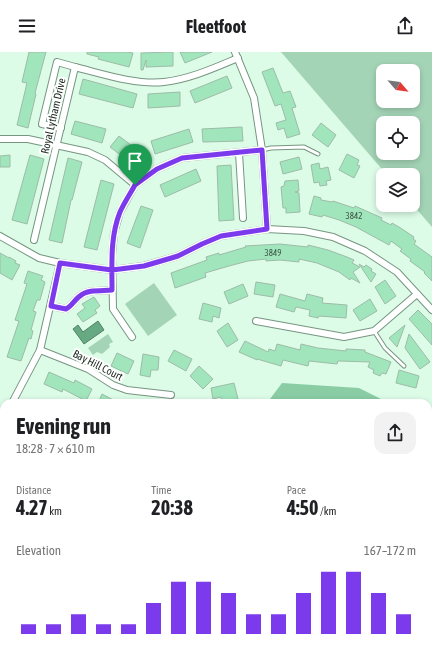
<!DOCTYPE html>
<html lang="en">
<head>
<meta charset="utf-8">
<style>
  :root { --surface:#fff; --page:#f2f2f2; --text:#202124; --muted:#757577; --accent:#7c3aed }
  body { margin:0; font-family:"Asap Condensed",sans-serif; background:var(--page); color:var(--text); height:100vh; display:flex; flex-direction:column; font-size:15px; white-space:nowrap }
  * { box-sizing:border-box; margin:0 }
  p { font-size:13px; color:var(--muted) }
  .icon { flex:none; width:22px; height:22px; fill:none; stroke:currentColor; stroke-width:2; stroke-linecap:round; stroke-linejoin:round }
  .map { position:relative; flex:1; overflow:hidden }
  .side { position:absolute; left:0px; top:347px; width:432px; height:256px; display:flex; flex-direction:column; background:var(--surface); border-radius:12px 12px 0 0; box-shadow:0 2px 6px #0003 }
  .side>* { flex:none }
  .needle { width:26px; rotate:118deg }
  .fabs { position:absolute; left:376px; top:12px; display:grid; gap:8px }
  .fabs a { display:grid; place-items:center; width:44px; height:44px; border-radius:8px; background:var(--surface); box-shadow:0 2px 6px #0003; font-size:20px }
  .pin { position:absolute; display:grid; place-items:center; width:34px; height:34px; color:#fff; margin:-41px -17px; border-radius:50% 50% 50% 0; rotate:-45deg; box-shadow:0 0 4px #0007 }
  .pin .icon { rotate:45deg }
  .round { display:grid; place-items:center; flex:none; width:42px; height:42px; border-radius:12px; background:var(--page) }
  .head { display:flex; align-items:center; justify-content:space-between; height:68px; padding:0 16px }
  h1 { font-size:22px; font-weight:700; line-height:30px }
  .figures { display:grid; grid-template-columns:repeat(3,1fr); gap:6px; height:68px; padding:4px 16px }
  .figures div { display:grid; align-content:center }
  .figures b { font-size:20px; font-weight:700 }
  .figures small { font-size:11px; font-weight:400 }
  .figures p { font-size:11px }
  .chart { height:112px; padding:8px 16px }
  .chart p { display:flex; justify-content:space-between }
  .chart svg { width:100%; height:72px; margin-top:4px; stroke:var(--accent); stroke-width:6 }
  header { display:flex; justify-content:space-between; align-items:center; height:52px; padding:0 16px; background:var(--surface); font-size:18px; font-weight:700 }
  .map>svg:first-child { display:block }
  .green { fill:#a4d4b6; fill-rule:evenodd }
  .forest { fill:#8acda5 }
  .water { fill:#67a982; stroke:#508264 }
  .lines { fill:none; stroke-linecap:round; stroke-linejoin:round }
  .stream { stroke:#508264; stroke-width:2 }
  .building { fill:#a1e5bc; stroke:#9dbca8 }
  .lane-casing { stroke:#779582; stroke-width:5 }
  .street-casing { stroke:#779582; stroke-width:8 }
  .lane { stroke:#fff; stroke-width:3 }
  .street { stroke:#fff; stroke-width:6 }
  .route-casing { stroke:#fff; stroke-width:8 }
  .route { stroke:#7c3aed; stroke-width:5 }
  .labels { text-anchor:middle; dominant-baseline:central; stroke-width:4; stroke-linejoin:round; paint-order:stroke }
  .number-label { font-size:9px; fill:#3c5646 }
  .street-label { font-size:11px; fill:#1a261e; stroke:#fff }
</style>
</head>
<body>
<header><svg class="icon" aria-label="menu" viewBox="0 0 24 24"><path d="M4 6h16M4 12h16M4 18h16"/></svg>Fleetfoot<svg class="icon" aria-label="share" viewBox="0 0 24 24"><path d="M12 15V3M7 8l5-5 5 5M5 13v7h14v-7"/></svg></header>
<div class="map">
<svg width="432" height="603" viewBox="0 0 432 603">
  <rect width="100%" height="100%" fill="#dcfce7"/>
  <g class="green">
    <path d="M281,0H432V175L413,153V123H387ZM383,19H413V49H383ZM383,71H413V101H383Z"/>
    <polygon points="154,231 177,263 148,284 125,252"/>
    <polygon points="108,282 113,290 109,292 110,295 102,302 97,300 93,303 88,296"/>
  </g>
  <g class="forest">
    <polygon points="282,331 359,336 389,351 267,351"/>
    <polygon points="428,357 432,358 432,415 428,414"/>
    <polygon points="0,548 4,549 4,599 354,599 353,603 0,603"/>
  </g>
  <polygon class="water" points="98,269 104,278 84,292 73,277 78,273 83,280"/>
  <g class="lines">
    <g class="stream">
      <polyline points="428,378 432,377"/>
      <polyline points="287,603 288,599"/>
    </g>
  </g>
  <g class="building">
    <polygon points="29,0 46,0 35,41 36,42 28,76 17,73 27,31 22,30"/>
    <polygon points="87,0 127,0 133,1 129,15 98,7 99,5 87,2"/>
    <polygon points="173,0 173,14 146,15 146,8 143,18 141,18 141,1"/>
    <polygon points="180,0 212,0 185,11"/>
    <polygon points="273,16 283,41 290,39 296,55 292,56 300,82 287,86 284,76 278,78 276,71 286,68 281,52 275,54 262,20"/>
    <polygon points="227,24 232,36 195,51 190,39"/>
    <polygon points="83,27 137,42 133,56 79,42"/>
    <polygon points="180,40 180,54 148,56 148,42"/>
    <polygon points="75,69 106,77 102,91 71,82"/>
    <polygon points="321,71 336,83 328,95 312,83"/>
    <polygon points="242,75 243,89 203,90 202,77"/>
    <polygon points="189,77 193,90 155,102 151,89"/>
    <polygon points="119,84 144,103 135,114 110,95"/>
    <polygon points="347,102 359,108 357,113 360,114 354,126 339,118"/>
    <polygon points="10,103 10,115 0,115 0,104"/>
    <polygon points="30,103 44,107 27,172 12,168"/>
    <polygon points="299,105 302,117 283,122 280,110"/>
    <polygon points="68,106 82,110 72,148 71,148 62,191 49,188"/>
    <polygon points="319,111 320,117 328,115 331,128 326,129 327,133 320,134 319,130 314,131 311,113"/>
    <polygon points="231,113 234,168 219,169 217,114"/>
    <polygon points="196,117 201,129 165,145 160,133"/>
    <polygon points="101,128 114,132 97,198 84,195"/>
    <polygon points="298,128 299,139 295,140 299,141 300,160 286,161 286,156 283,156 281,135 284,134 285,129"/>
    <polygon points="314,144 321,146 321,148 332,150 333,149 354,156 355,154 382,166 381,168 391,173 392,171 399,175 414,185 413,187 416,189 414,192 432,205 432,229 424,221 425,220 410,209 411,207 400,199 402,197 391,189 389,193 356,175 339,168 323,163 322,165 309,162"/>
    <polygon points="141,154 153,158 140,196 127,191"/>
    <polygon points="280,192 308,195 308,193 328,198 347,205 354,208 352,211 360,215 353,220 360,231 351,226 350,228 339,220 317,211 299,207 299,210 280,208 266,209 266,207 248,209 229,214 205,221 206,225 175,236 171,221 207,208 206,205 219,201 219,203 246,195 245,194"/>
    <polygon points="0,201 9,206 9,205 16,209 15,211 20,213 12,228 0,221"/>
    <polygon points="359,212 364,215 366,213 372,217 371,219 376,222 371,230"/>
    <polygon points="28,219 43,224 41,228 45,230 40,248 37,248 33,259 36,260 31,278 33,279 31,287 29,286 21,309 7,305 19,269 15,268 27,232 24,231"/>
    <polygon points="385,228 396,244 385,252 375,235"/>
    <polygon points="256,230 275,233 273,245 254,242"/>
    <polygon points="243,232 248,244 229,252 224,240"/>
    <polygon points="280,242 305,249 307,242 323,246 322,251 347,253 346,266 319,264 318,266 309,264 310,258 296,255 294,260 276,255"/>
    <polygon points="94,245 100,254 95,258 97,261 83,270 77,262 85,256 82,252"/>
    <polygon points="370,247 377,259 360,269 353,258"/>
    <polygon points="203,251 221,256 219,266 213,264 212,270 199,267"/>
    <polygon points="418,258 432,272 432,293 409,267"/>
    <polygon points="228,271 238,288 227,295 217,279"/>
    <polygon points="405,273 397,295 389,286"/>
    <polygon points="409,282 430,310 420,317 405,296"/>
    <polygon points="245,289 268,300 269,297 275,299 277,292 300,298 301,292 318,296 346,299 346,297 365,298 365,300 391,310 386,322 382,321 380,324 373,321 374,318 368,315 370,310 338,309 337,312 309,309 308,314 283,308 281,314 257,307 257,308 239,300"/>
    <polygon points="174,298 192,307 186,319 168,309"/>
    <polygon points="117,301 134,309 128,322 111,314"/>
    <polygon points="143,302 159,305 158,318 151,318 150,325 140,323"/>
    <polygon points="199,314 213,327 203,337 190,324"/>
    <polygon points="399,318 419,324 416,336 396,331"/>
    <polygon points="49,320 74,331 75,328 92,337 86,349 63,337 62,340 44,332"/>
    <polygon points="234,331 238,347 222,351 221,345 213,347 211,336"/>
    <polygon points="102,342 119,351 98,351"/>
  </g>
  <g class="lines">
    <g class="lane-casing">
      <g id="lane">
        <polyline points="262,98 271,96 304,95 318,102"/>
        <polyline points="374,279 385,296 404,314"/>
      </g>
    </g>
    <g class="street-casing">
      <g id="street">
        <polyline points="235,0 254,46 262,98 267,177"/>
        <polyline points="61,76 42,72 57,10 75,15"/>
        <polyline points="0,87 28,87 88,100 105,108 135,133"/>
        <polyline points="239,101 243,166"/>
        <polyline points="0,184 39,206 60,211 112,218 143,214 178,204 202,192 221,184 267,177 304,179 333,185 365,199 397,220 432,258"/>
        <path d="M34,188L75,15C103,22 135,33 164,30C190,27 214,16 238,6"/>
        <path d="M51,254L66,257C72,254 75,247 80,244C88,237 102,239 112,238"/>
        <polyline points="256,269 344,285 374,279 417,242"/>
        <polyline points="132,285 113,257 112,203 114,181 120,160 135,133 157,117 182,106 262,98"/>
        <polyline points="40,298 88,317 113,333 127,338 171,343"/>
        <polyline points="12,351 40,298 60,211"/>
        <polyline points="0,391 4,377"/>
        <polyline points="0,419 4,420"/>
        <polyline points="428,475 432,474"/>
      </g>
    </g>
    <use href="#lane" class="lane"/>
    <use href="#street" class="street"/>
  </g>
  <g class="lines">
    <g class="route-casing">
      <path id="route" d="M135,133C130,142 124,151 120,160C110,185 112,212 112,238C102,239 88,237 80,244C75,247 72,254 66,257L51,254L60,211L112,218L144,214L178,204L202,192L221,184L267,177L262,98L182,106L157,117L135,133"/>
    </g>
    <use href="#route" class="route"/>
  </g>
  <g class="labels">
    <g class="number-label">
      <text x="354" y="164">3842</text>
      <text x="273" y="201">3849</text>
    </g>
    <g class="street-label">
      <text transform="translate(53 64) rotate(-77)">Royal Lytham Drive</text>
      <text transform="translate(98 313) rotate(27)">Bay Hill Court</text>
    </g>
  </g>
</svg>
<div class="fabs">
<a><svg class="needle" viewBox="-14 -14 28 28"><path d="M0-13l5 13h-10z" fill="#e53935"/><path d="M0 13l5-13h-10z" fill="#757577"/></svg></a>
<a><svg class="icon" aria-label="locate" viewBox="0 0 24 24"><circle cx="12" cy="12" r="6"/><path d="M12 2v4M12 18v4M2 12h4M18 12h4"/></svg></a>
<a><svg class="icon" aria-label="layers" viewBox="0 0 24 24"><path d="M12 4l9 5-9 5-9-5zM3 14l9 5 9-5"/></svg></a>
</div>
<div class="pin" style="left:135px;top:133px;background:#1e9e55"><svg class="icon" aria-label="arrive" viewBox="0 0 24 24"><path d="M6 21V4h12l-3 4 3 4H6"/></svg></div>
<section class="side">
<div class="head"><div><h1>Evening run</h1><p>18:28 · 7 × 610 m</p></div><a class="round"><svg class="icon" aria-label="share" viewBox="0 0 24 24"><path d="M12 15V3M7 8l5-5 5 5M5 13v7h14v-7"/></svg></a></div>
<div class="figures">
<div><p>Distance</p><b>4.27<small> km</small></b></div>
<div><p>Time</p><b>20:38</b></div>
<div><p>Pace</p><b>4:50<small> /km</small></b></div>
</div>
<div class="chart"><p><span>Elevation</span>167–172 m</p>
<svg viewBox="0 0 160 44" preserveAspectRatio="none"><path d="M5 44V38M15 44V38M25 44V32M35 44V38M45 44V38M55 44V25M65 44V12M75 44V12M85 44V19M95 44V32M105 44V32M115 44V19M125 44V6M135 44V6M145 44V19M155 44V32"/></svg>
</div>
</section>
</div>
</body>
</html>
